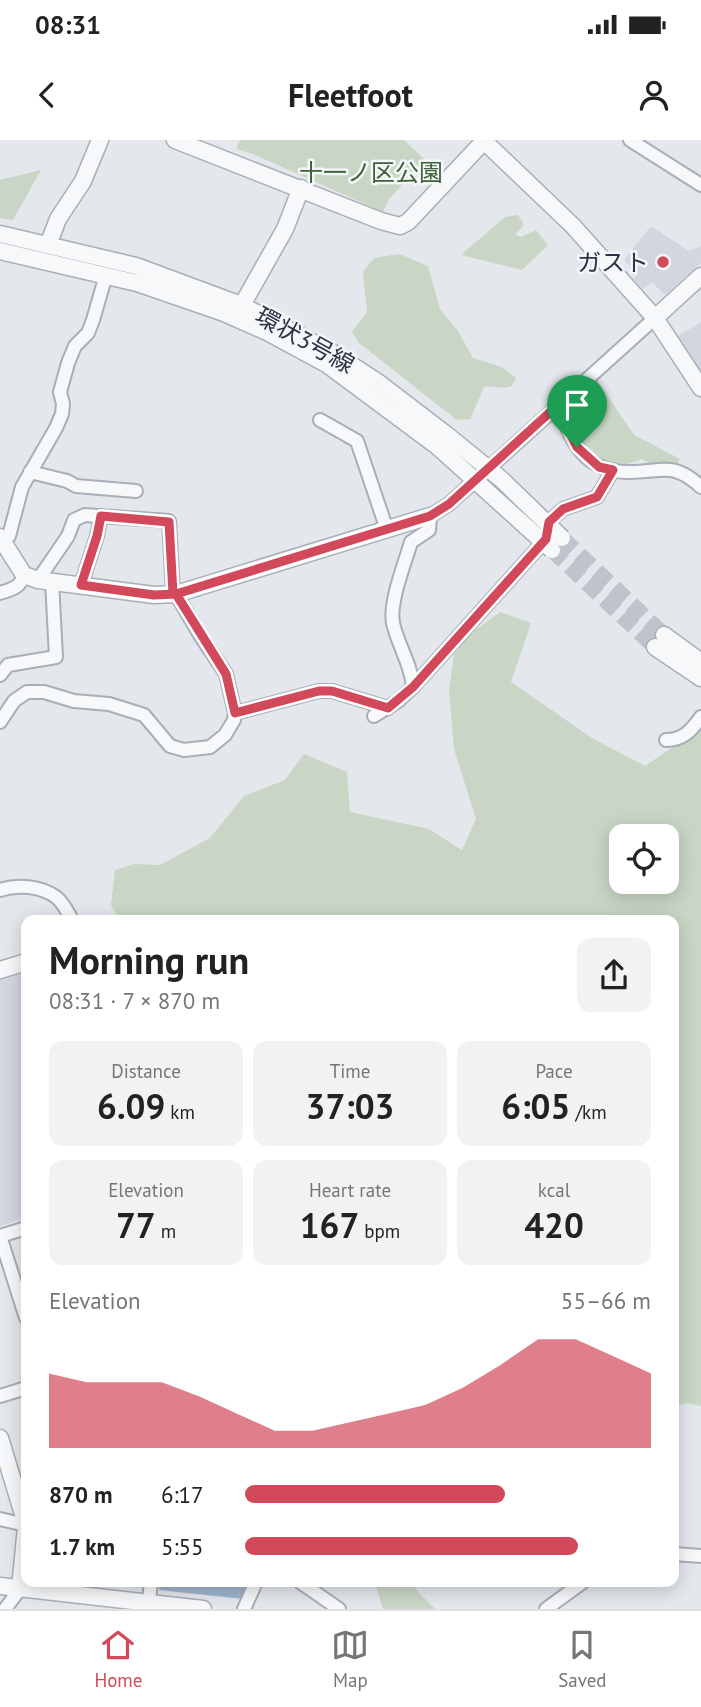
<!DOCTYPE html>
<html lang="en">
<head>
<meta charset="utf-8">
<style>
  :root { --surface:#fff; --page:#f2f2f2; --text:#222; --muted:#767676; --line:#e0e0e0; --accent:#d1495b }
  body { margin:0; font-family:"PT Sans","Noto Sans JP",sans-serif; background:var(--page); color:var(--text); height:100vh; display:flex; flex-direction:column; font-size:26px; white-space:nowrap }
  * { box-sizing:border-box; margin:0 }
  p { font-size:23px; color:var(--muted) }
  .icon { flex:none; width:38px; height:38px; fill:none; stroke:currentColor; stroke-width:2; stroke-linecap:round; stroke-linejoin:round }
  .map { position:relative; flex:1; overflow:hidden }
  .drawer { position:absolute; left:21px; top:775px; width:658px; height:672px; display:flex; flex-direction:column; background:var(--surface); border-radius:14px; box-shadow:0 4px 18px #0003 }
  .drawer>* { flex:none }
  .buttons { position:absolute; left:609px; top:684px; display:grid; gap:14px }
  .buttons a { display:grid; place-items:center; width:70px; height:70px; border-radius:14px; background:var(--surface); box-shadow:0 4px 18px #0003; font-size:35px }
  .pin { position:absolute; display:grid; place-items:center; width:60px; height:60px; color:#fff; margin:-72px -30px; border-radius:50% 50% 50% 0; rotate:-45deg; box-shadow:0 0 7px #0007 }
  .pin .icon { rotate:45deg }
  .round { display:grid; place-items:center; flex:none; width:74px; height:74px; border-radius:14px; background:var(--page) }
  .headline { display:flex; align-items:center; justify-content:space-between; height:119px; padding:0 28px }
  h1 { font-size:38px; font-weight:700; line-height:52px }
  .metrics { display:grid; grid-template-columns:repeat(3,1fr); gap:10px; height:119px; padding:7px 28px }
  .metrics div { display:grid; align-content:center; border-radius:14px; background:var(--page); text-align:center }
  .metrics b { font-size:35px; font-weight:700 }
  .metrics small { font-size:19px; font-weight:400 }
  .metrics p { font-size:19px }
  .chart { height:196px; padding:14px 28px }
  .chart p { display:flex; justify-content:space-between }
  .chart svg { width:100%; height:126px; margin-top:7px; fill:var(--accent); opacity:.7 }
  ul { padding:0 28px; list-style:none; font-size:23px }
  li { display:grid; grid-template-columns:112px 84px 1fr; align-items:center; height:52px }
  li i { height:18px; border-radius:9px; background:var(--accent) }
  .status { display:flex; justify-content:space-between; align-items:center; height:49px; padding:0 35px; background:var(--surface); direction:ltr }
  .status svg { height:19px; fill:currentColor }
  header { display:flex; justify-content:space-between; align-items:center; height:91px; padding:0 28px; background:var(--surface); font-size:32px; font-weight:700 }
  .dock { display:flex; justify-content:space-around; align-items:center; height:98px; border-top:2px solid var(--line); background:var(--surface); font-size:19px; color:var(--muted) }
  .dock a { display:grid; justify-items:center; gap:4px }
  .dock .active { color:var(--accent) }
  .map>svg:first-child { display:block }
  .built { fill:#d2d6de }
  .green { fill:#c9d6c5; fill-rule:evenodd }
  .water { fill:#9fb4cc }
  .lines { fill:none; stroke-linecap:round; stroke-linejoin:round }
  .tertiary-tunnel { stroke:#bfc3cb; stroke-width:16; stroke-dasharray:16 8; stroke-linecap:butt }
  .minor-casing { stroke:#a9aeb7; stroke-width:16 }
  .tertiary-casing { stroke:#a9aeb7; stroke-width:19 }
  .minor { stroke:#f7f8fa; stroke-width:12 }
  .tertiary { stroke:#f7f8fa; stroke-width:16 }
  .tertiary-bridge-casing { stroke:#a9aeb7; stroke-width:19; stroke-linecap:butt }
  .tertiary-bridge { stroke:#f7f8fa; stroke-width:16 }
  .route-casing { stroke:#fff; stroke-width:14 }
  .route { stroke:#d1495b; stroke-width:9 }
  .poi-dot { fill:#d1495b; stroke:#f4f6f9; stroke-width:2.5 }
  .labels { text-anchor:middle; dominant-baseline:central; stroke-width:5; stroke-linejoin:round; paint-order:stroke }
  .park-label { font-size:24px; fill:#3f6138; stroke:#f4f6f9 }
  .poi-label { font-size:24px; fill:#2b3445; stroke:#f4f6f9; text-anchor:end }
  .street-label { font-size:24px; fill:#2b3445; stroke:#f4f6f9 }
</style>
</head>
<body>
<div class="status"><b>08:31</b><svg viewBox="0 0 49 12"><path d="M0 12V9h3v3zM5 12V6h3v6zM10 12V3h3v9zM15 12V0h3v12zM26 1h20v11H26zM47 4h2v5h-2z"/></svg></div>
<header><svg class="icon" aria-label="back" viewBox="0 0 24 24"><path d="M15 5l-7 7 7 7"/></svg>Fleetfoot<svg class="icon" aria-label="person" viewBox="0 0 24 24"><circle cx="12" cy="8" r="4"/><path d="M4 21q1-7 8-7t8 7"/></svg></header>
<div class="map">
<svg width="701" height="1469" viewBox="0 0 701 1469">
  <rect width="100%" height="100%" fill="#e4e7ec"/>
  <g class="built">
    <polygon points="651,86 689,111 701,106 701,123 665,155 652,142 643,149 633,139 638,134 624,120"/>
    <polygon points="701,182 701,234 676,197"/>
    <polygon points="26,829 26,1078 0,1086 0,837"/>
  </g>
  <g class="green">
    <polygon points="240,0 404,0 425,20 389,59 383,72 253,14 236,9"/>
    <polygon points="41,30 13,80 0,78 0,40"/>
    <polygon points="518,75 524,85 515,94 521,97 536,90 548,105 522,130 461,115 505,77"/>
    <path d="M399,114L428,126L440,169L458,191L473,218L502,227L516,238L512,246C502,250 495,245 484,247L470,279L457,280L359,203L352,192L367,172L363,132L374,118Z"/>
    <path d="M596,239L634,295L680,319L675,327L654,326L642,319C608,334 594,316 573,291L578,281L568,268Z"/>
    <path d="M500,472L531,483L511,542L592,598L645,626L701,588V1266L687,1263L674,1266V780H120L111,765L115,730L134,724L160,725L210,698L244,656L285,640L304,614L347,632L350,672L429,689L462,710L476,679L454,609L449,551L454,514L465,498ZM621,696H667V742H621Z"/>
    <polygon points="375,1442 412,1442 417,1451 435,1469 383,1469"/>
  </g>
  <polygon class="water" points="160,1442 249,1442 243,1459 159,1450"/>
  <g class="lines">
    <g class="tertiary-tunnel">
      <polyline points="562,398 664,495"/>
      <polyline points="552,410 655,507"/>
    </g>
    <g class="minor-casing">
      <g id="minor">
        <polyline points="630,0 701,45"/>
        <path d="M559,264C570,302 585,333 630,332C663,332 673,321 701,347"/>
        <polyline points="320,280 357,301 387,390"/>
        <polyline points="30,332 67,341 76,346 136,351"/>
        <polyline points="2,400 9,396 22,347 56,288 62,274 63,264 60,252 68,223 75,206 88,193 93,180 106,135"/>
        <polyline points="38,440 68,396 74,380 85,375 169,381 173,454"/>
        <polyline points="81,445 97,396 101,376"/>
        <path d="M0,453C12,449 20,448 24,435"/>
        <polyline points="0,535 8,525 56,517 52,441"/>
        <path d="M413,547C411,523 398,506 393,483C389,462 405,423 411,402L429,390L430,376L449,364L655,178"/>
        <polyline points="235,573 319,551 332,551 388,568"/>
        <polyline points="374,576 398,561 413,547 546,399 549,382 563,369 597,357 613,330"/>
        <polyline points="0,582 14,561 27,552 44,552 74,561 109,564 144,575 170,606 184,610 210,607 225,595 234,580 235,573 226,534 200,495 176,454"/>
        <path d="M666,600C683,600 691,591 701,577"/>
        <path d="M0,750C17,744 41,746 56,757C63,762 68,773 72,780"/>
        <polyline points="0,1096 26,1178"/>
        <polyline points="0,1096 26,1088"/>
        <polyline points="0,1256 26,1248"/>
        <polyline points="0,1379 26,1385"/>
        <polyline points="674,1414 701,1416"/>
        <polyline points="300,1442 339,1469"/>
        <polyline points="5,1469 20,1449"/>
        <polyline points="148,1469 151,1442"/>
        <polyline points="244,1469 256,1442"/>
        <polyline points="546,1469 583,1442"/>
      </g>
    </g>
    <g class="tertiary-casing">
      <g id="tertiary">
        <polyline points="175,0 381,81 400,86 408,82 484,1 573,86 655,178 701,248"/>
        <polyline points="0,94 136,126 241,165 333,213 379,243 447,295"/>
        <polyline points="48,105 58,79 83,41 100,0"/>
        <polyline points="0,111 137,143 224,173 267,192 328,225 437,306"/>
        <polyline points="237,174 285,89 301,48"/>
        <polyline points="655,178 701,136"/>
        <polyline points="0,397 24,435 38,440 154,455 176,454 430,376"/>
        <polyline points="664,495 701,522"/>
        <polyline points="655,507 701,538"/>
        <polyline points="0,830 26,822"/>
        <polyline points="0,1298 26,1384"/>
        <polyline points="0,1446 203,1469"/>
        <polyline points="20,1449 26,1387"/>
      </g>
    </g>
    <use href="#minor" class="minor"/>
    <use href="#tertiary" class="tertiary"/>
    <g class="tertiary-bridge-casing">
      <g id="tertiary-bridge">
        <polyline points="447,295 501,339 562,398"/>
        <polyline points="437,306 552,410"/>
      </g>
    </g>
    <use href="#tertiary-bridge" class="tertiary-bridge"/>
  </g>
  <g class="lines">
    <g class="route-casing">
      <polyline id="route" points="577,307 565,283 559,264 449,364 430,376 176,454 173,454 169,382 101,376 97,396 81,445 154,455 176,454 226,534 235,573 319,551 332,551 388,568 413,547 546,399 549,382 563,369 597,357 613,330 599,327 577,307"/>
    </g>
    <use href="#route" class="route"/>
  </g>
  <circle class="poi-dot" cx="663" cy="122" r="7"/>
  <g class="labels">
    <g class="park-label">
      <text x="371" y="32">十一ノ区公園</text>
    </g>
    <g class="poi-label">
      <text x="649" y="122">ガスト</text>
    </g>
    <g class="street-label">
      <text transform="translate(305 200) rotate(29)">環状3号線</text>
    </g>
  </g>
</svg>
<div class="buttons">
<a><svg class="icon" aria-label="locate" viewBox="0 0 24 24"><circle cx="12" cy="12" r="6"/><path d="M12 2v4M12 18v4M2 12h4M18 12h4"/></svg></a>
</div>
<div class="pin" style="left:577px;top:307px;background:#1e9e55"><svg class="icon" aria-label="arrive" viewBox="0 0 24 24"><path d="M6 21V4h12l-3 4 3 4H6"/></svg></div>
<section class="drawer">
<div class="headline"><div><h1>Morning run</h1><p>08:31 · 7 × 870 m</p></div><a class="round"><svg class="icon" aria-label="share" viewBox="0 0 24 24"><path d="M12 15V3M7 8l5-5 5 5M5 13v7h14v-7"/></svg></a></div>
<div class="metrics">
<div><p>Distance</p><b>6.09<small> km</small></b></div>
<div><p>Time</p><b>37:03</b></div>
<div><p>Pace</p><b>6:05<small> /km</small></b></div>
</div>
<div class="metrics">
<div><p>Elevation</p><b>77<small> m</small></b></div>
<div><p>Heart rate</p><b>167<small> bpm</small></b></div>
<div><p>kcal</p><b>420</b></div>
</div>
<div class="chart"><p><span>Elevation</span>55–66 m</p>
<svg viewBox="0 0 160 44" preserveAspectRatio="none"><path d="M0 44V18L10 21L20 21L30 21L40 26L50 32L60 38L70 38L80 35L90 32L100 29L110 23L120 15L130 6L140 6L150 12L160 18V44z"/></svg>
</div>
<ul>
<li><b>870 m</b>6:17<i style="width:64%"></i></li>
<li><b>1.7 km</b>5:55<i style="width:82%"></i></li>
</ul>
</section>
</div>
<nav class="dock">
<a class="active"><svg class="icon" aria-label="home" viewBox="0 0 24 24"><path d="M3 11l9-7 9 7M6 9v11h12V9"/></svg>Home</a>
<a><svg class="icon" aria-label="map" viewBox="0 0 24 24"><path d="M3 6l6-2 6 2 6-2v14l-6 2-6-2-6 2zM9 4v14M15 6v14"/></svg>Map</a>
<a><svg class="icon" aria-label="saved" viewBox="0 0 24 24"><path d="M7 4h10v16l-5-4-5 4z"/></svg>Saved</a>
</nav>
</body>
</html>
